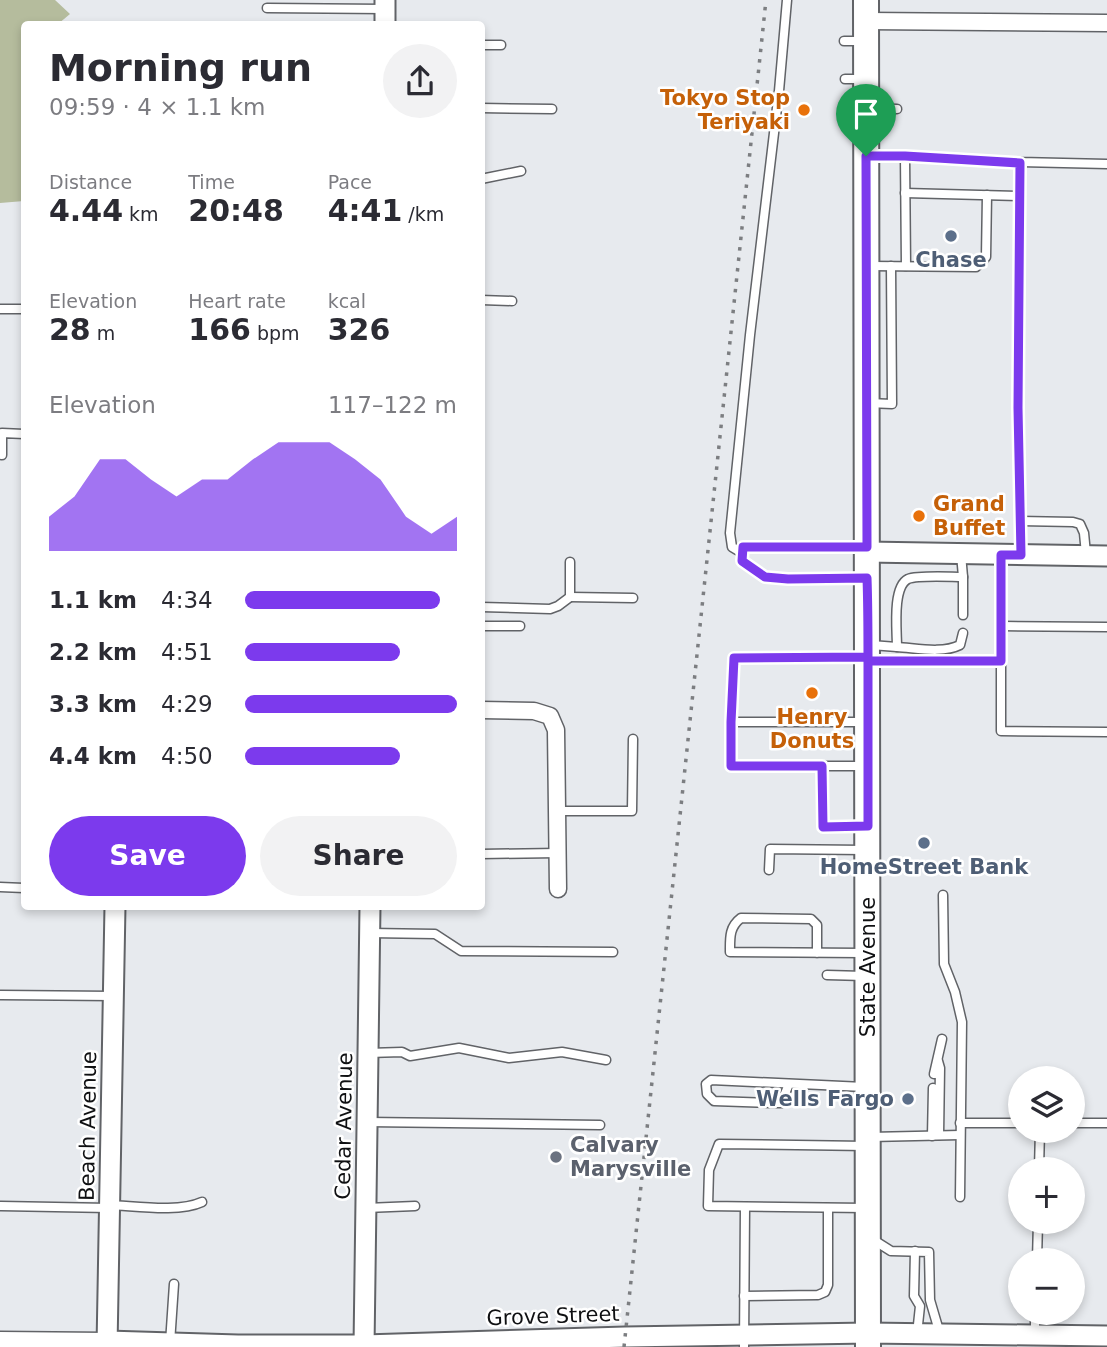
<!DOCTYPE html>
<html lang="en">
<head>
<meta charset="utf-8">
<style>
  :root { --surface:#fff; --page:#f2f2f3; --text:#2b2b33; --muted:#7c7c81; --accent:#7c3aed }
  body { margin:0; font-family:"DejaVu Sans",sans-serif; background:var(--page); color:var(--text); height:100vh; display:flex; flex-direction:column; font-size:26px; white-space:nowrap }
  * { box-sizing:border-box; margin:0 }
  p { font-size:23px; color:var(--muted) }
  .icon { flex:none; width:38px; height:38px; fill:none; stroke:currentColor; stroke-width:2; stroke-linecap:round; stroke-linejoin:round }
  .map { position:relative; flex:1; overflow:hidden }
  .side { position:absolute; left:21px; top:21px; width:464px; height:889px; display:flex; flex-direction:column; background:var(--surface); border-radius:7px; box-shadow:0 4px 10px #0003 }
  .side>* { flex:none }
  .fabs { position:absolute; left:1008px; top:1066px; display:grid; gap:14px }
  .fabs a { display:grid; place-items:center; width:77px; height:77px; border-radius:50%; background:var(--surface); box-shadow:0 4px 10px #0003; font-size:35px }
  .pin { position:absolute; display:grid; place-items:center; width:60px; height:60px; color:#fff; margin:-72px -30px; border-radius:50% 50% 50% 0; rotate:-45deg; box-shadow:0 0 7px #0007 }
  .pin .icon { rotate:45deg }
  .round { display:grid; place-items:center; flex:none; width:74px; height:74px; border-radius:37px; background:var(--page) }
  .head { display:flex; align-items:center; justify-content:space-between; height:119px; padding:0 28px }
  h1 { font-size:38px; font-weight:700; line-height:52px }
  .metrics { display:grid; grid-template-columns:repeat(3,1fr); gap:10px; height:119px; padding:7px 28px }
  .metrics div { display:grid; align-content:center }
  .metrics b { font-size:30px; font-weight:700 }
  .metrics small { font-size:19px; font-weight:400 }
  .metrics p { font-size:19px }
  .chart { height:196px; padding:14px 28px }
  .chart p { display:flex; justify-content:space-between }
  .chart svg { width:100%; height:126px; margin-top:7px; fill:var(--accent); opacity:.7 }
  .cta { display:flex; gap:14px; margin-top:auto; padding:14px 28px }
  .cta a { flex:1; height:80px; border-radius:42px; background:var(--accent); color:#fff; font-size:28px; font-weight:700; line-height:80px; text-align:center }
  .cta a+a { background:var(--page); color:var(--text) }
  ul { padding:0 28px; list-style:none; font-size:23px }
  li { display:grid; grid-template-columns:112px 84px 1fr; align-items:center; height:52px }
  li i { height:18px; border-radius:9px; background:var(--accent) }
  .map>svg:first-child { display:block }
  .green { fill:#b5bc9d }
  .lines { fill:none; stroke-linecap:round; stroke-linejoin:round }
  .service-casing { stroke:#616367; stroke-width:11 }
  .minor-casing { stroke:#616367; stroke-width:19 }
  .tertiary-casing { stroke:#616367; stroke-width:23 }
  .primary-casing { stroke:#616367; stroke-width:28 }
  .service { stroke:#fff; stroke-width:8 }
  .minor { stroke:#fff; stroke-width:16 }
  .tertiary { stroke:#fff; stroke-width:19 }
  .primary { stroke:#fff; stroke-width:24 }
  .rail { stroke:#7c7e81; stroke-width:3.5; stroke-dasharray:3.5 7; stroke-linecap:butt }
  .route-casing { stroke:#fff; stroke-width:14 }
  .route { stroke:#7c3aed; stroke-width:9 }
  .food-dot { fill:#e8710a; stroke:#fff; stroke-width:2.5 }
  .service-dot { fill:#5c6f8a; stroke:#fff; stroke-width:2.5 }
  .worship-dot { fill:#6b7280; stroke:#fff; stroke-width:2.5 }
  .labels { text-anchor:middle; dominant-baseline:central; stroke-width:5; stroke-linejoin:round; paint-order:stroke }
  .food-label { font-size:21px; font-weight:bold; fill:#c56008; stroke:#fff; text-anchor:end }
  .service-label { font-size:21px; font-weight:bold; fill:#4e5e75; stroke:#fff }
  .street-label { font-size:21px; fill:#0f1012; stroke:#fff }
  .worship-label { font-size:21px; font-weight:bold; fill:#5b616d; stroke:#fff; text-anchor:start }
</style>
</head>
<body>
<div class="map">
<svg width="1107" height="1347" viewBox="0 0 1107 1347">
  <rect width="100%" height="100%" fill="#e7eaee"/>
  <polygon class="green" points="0,0 55,0 70,14 58,24 24,24 24,201 0,203"/>
  <g class="lines">
    <g class="service-casing">
      <g id="service">
        <polyline points="267,8 385,9"/>
        <polyline points="844,41 862,41"/>
        <polyline points="481,45 501,45"/>
        <polyline points="845,79 863,79"/>
        <polyline points="481,108 552,109"/>
        <polyline points="869,108 897,109"/>
        <polyline points="869,156 905,156 906,266"/>
        <polyline points="905,156 1020,162 1107,164"/>
        <polyline points="1020,162 1018,408 1021,555"/>
        <polyline points="481,179 521,171"/>
        <polyline points="905,193 1019,196"/>
        <polyline points="870,266 976,267 986,257 987,195"/>
        <polyline points="481,300 512,301"/>
        <polyline points="0,309 24,309"/>
        <polyline points="868,403 892,404 891,266"/>
        <polyline points="2,455 2,433 24,434"/>
        <polyline points="1020,521 1073,522 1080,524 1084,533 1086,554"/>
        <polyline points="864,547 743,547 742,561 765,577 788,578 864,578"/>
        <polyline points="742,553 732,547 730,533 750,335 779,91 787,0"/>
        <polyline points="1001,555 1001,731 1107,732"/>
        <polyline points="963,577 963,615"/>
        <polyline points="570,597 633,598"/>
        <polyline points="481,607 550,609 558,606 570,597 570,562"/>
        <polyline points="481,626 520,626"/>
        <polyline points="1002,626 1107,627"/>
        <path d="M871,645L897,647C897,631 892,587 908,579C918,575 950,577 963,577L961,554"/>
        <path d="M897,647C916,648 942,654 960,645L963,633"/>
        <polyline points="871,661 1001,661"/>
        <polyline points="731,722 734,658 863,657"/>
        <polyline points="822,766 823,827 864,826"/>
        <polyline points="863,766 731,766 731,722 865,722"/>
        <polyline points="558,811 632,811 633,739"/>
        <polyline points="481,854 558,853"/>
        <polyline points="769,870 770,849 865,850"/>
        <polyline points="0,887 24,888"/>
        <polyline points="943,895 944,964 955,992 962,1022 960,1197"/>
        <polyline points="370,933 435,934 461,951 613,952"/>
        <path d="M817,953V925L811,919L741,918C729,927 730,938 730,952C775,952 819,953 863,953"/>
        <polyline points="827,975 864,976"/>
        <polyline points="1,995 113,996"/>
        <polyline points="368,1053 402,1052 410,1056 459,1048 509,1058 562,1052 606,1060"/>
        <polyline points="938,1061 940,1068 939,1135"/>
        <polyline points="934,1074 942,1039"/>
        <polyline points="789,1084 781,1103 772,1103 714,1101 707,1094 706,1084 711,1080 864,1087"/>
        <polyline points="367,1122 600,1125"/>
        <polyline points="960,1123 1020,1123"/>
        <polyline points="1073,1123 1107,1123"/>
        <polyline points="932,1136 933,1088"/>
        <polyline points="870,1137 960,1135"/>
        <polyline points="1039,1169 1040,1130"/>
        <path d="M109,1205C136,1206 178,1213 202,1202"/>
        <polyline points="1,1206 109,1208"/>
        <polyline points="366,1208 415,1206"/>
        <polyline points="865,1208 708,1206 709,1170 719,1144 866,1146"/>
        <polyline points="872,1239 891,1251 929,1252 930,1300 940,1334"/>
        <polyline points="915,1251 914,1296 920,1306 917,1334"/>
        <polyline points="1037,1260 1038,1222"/>
        <polyline points="744,1296 818,1295 825,1292 828,1285 828,1208"/>
        <polyline points="1035,1335 1035,1312"/>
        <polyline points="170,1343 174,1284"/>
        <polyline points="744,1347 745,1207"/>
      </g>
    </g>
    <g class="minor-casing">
      <g id="minor">
        <polyline points="866,21 1107,23"/>
        <polyline points="481,710 534,711 550,716 556,730 558,889"/>
        <polyline points="0,1340 107,1341"/>
      </g>
    </g>
    <g class="tertiary-casing">
      <g id="tertiary">
        <polyline points="385,24 385,0"/>
        <polyline points="867,552 1107,556"/>
        <polyline points="107,1341 238,1345 364,1345 625,1337 868,1333 1107,1336"/>
        <polyline points="107,1347 115,906"/>
        <polyline points="364,1347 370,906"/>
      </g>
    </g>
    <g class="primary-casing">
      <polyline id="primary" points="866,0 868,1347"/>
    </g>
    <use href="#service" class="service"/>
    <use href="#minor" class="minor"/>
    <use href="#tertiary" class="tertiary"/>
    <use href="#primary" class="primary"/>
    <polyline class="rail" points="624,1347 766,0"/>
  </g>
  <g class="lines">
    <g class="route-casing">
      <path id="route" d="M866,156L867,547H743L742,561L765,577L788,579L867,578C868,606 868,633 868,661V826L823,827L822,766H731V722L734,658L868,657V661H1001V555H1021L1018,408L1020,163L905,156H866"/>
    </g>
    <use href="#route" class="route"/>
  </g>
  <g class="food-dot">
    <circle cx="804" cy="110" r="7"/>
    <circle cx="919" cy="516" r="7"/>
    <circle cx="812" cy="693" r="7"/>
  </g>
  <g class="service-dot">
    <circle cx="951" cy="236" r="7"/>
    <circle cx="924" cy="843" r="7"/>
    <circle cx="908" cy="1099" r="7"/>
  </g>
  <circle class="worship-dot" cx="556" cy="1157" r="7"/>
  <g class="labels">
    <g class="food-label">
      <text x="790" y="98">Tokyo Stop<tspan x="790" dy="24">Teriyaki</tspan></text>
      <text x="933" y="504" text-anchor="start">Grand<tspan x="933" dy="24">Buffet</tspan></text>
      <text x="812" y="717" text-anchor="middle">Henry<tspan x="812" dy="24">Donuts</tspan></text>
    </g>
    <g class="service-label">
      <text x="951" y="260">Chase</text>
      <text x="924" y="867">HomeStreet Bank</text>
      <text x="894" y="1099" text-anchor="end">Wells Fargo</text>
    </g>
    <g class="street-label">
      <text transform="translate(868 967) rotate(-90)">State Avenue</text>
      <text transform="translate(88 1126) rotate(-89)">Beach Avenue</text>
      <text transform="translate(344 1126) rotate(-89)">Cedar Avenue</text>
      <text transform="translate(553 1316) rotate(-2)">Grove Street</text>
    </g>
    <g class="worship-label">
      <text x="570" y="1145">Calvary<tspan x="570" dy="24">Marysville</tspan></text>
    </g>
  </g>
</svg>
<div class="fabs">
<a><svg class="icon" aria-label="layers" viewBox="0 0 24 24"><path d="M12 4l9 5-9 5-9-5zM3 14l9 5 9-5"/></svg></a>
<a>+</a>
<a>−</a>
</div>
<div class="pin" style="left:866px;top:156px;background:#1e9e55"><svg class="icon" aria-label="arrive" viewBox="0 0 24 24"><path d="M6 21V4h12l-3 4 3 4H6"/></svg></div>
<section class="side">
<div class="head"><div><h1>Morning run</h1><p>09:59 · 4 × 1.1 km</p></div><a class="round"><svg class="icon" aria-label="share" viewBox="0 0 24 24"><path d="M12 15V3M7 8l5-5 5 5M5 13v7h14v-7"/></svg></a></div>
<div class="metrics">
<div><p>Distance</p><b>4.44<small> km</small></b></div>
<div><p>Time</p><b>20:48</b></div>
<div><p>Pace</p><b>4:41<small> /km</small></b></div>
</div>
<div class="metrics">
<div><p>Elevation</p><b>28<small> m</small></b></div>
<div><p>Heart rate</p><b>166<small> bpm</small></b></div>
<div><p>kcal</p><b>326</b></div>
</div>
<div class="chart"><p><span>Elevation</span>117–122 m</p>
<svg viewBox="0 0 160 44" preserveAspectRatio="none"><path d="M0 44V32L10 25L20 12L30 12L40 19L50 25L60 19L70 19L80 12L90 6L100 6L110 6L120 12L130 19L140 32L150 38L160 32V44z"/></svg>
</div>
<ul>
<li><b>1.1 km</b>4:34<i style="width:92%"></i></li>
<li><b>2.2 km</b>4:51<i style="width:73%"></i></li>
<li><b>3.3 km</b>4:29<i style="width:100%"></i></li>
<li><b>4.4 km</b>4:50<i style="width:73%"></i></li>
</ul>
<div class="cta"><a>Save</a><a>Share</a></div>
</section>
</div>
</body>
</html>
